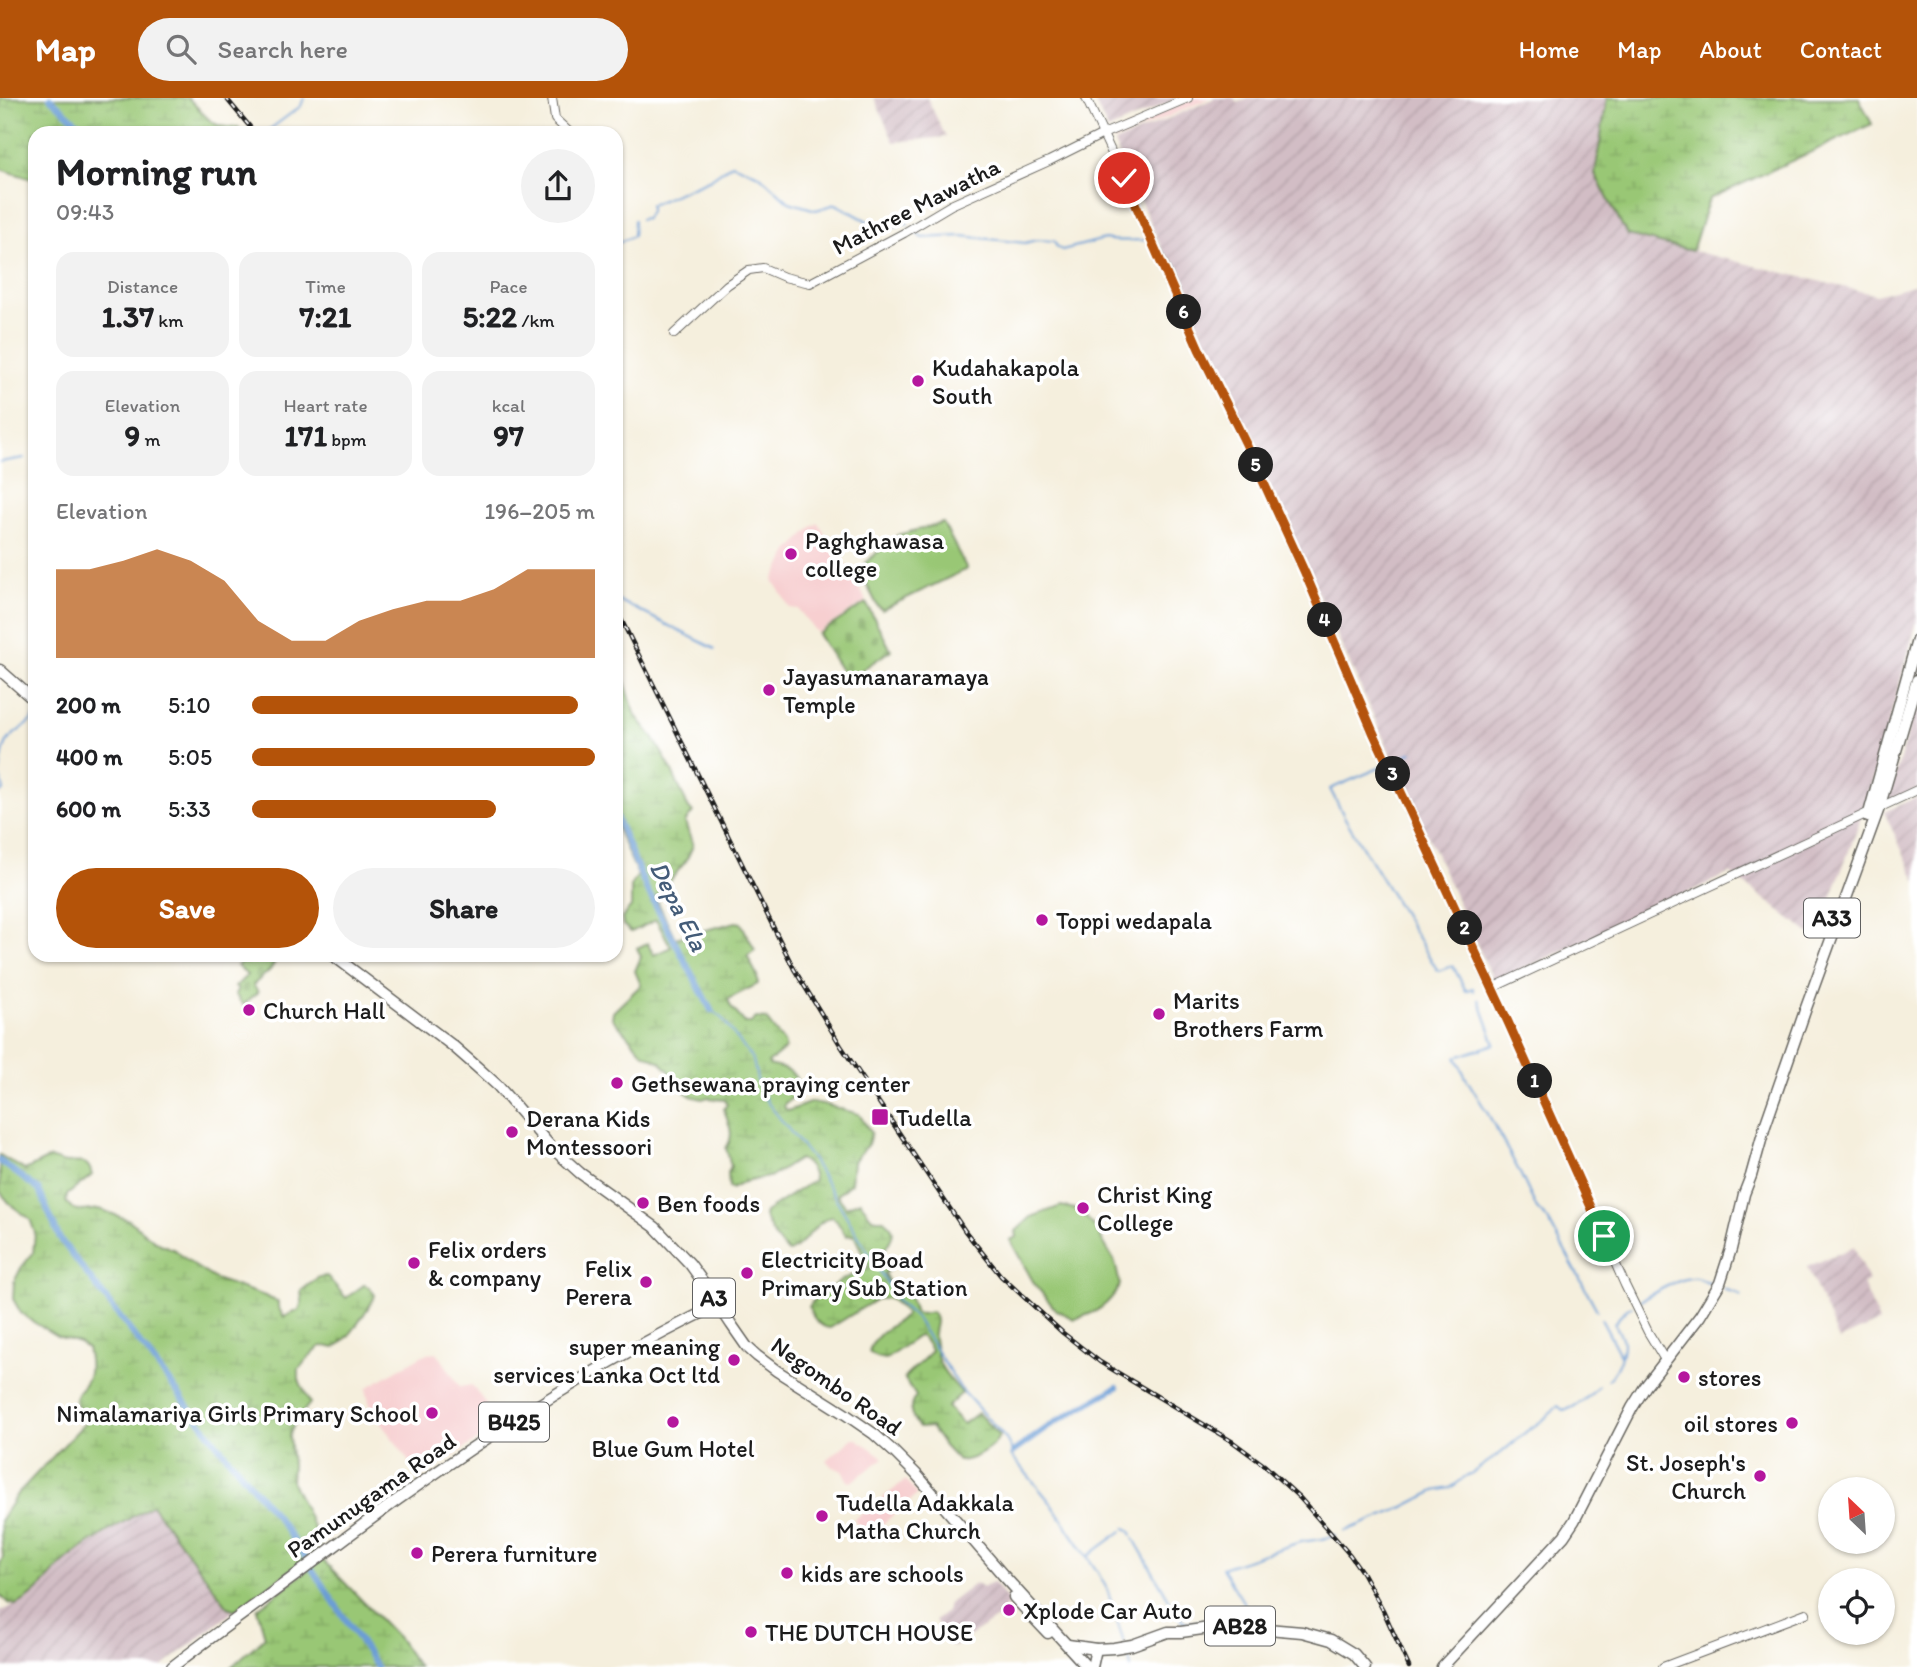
<!DOCTYPE html>
<html lang="en">
<head>
<meta charset="utf-8">
<style>
  :root { --surface:#fff; --page:#f2f2f2; --text:#202124; --muted:#757577; --accent:#b45309 }
  body { margin:0; font-family:Itim,sans-serif; background:var(--page); color:var(--text); height:100vh; display:flex; flex-direction:column; font-size:26px; white-space:nowrap }
  * { box-sizing:border-box; margin:0 }
  p { font-size:23px; color:var(--muted) }
  .icon { flex:none; width:38px; height:38px; fill:none; stroke:currentColor; stroke-width:2; stroke-linecap:round; stroke-linejoin:round }
  .map { position:relative; flex:1; overflow:hidden }
  .sheet { position:absolute; left:28px; top:28px; width:595px; height:836px; display:flex; flex-direction:column; background:var(--surface); border-radius:21px; box-shadow:0 2px 5px #0004 }
  .sheet>* { flex:none }
  .needle { width:46px; rotate:335deg }
  .buttons { position:absolute; left:1818px; top:1379px; display:grid; gap:14px }
  .buttons a { display:grid; place-items:center; width:77px; height:77px; border-radius:50%; background:var(--surface); box-shadow:0 2px 5px #0004; font-size:35px }
  .pin { position:absolute; display:grid; place-items:center; width:60px; height:60px; color:#fff; margin:-30px; border:4px solid #fff; border-radius:50%; box-shadow:0 2px 7px #0007 }
  .km { position:absolute; width:35px; height:35px; margin:-18px; border-radius:50%; background:#222; color:#fff; font-size:19px; line-height:35px; text-align:center }
  .round { display:grid; place-items:center; flex:none; width:74px; height:74px; border-radius:37px; background:var(--page) }
  .head { display:flex; align-items:center; justify-content:space-between; height:119px; padding:0 28px }
  h1 { font-size:38px; font-weight:700; line-height:52px }
  .metrics { display:grid; grid-template-columns:repeat(3,1fr); gap:10px; height:119px; padding:7px 28px }
  .metrics div { display:grid; align-content:center; border-radius:18px; background:var(--page); text-align:center }
  .metrics b { font-size:30px; font-weight:700 }
  .metrics small { font-size:19px; font-weight:400 }
  .metrics p { font-size:19px }
  .chart { height:196px; padding:14px 28px }
  .chart p { display:flex; justify-content:space-between }
  .chart svg { width:100%; height:126px; margin-top:7px; fill:var(--accent); opacity:.7 }
  .primary-button { display:flex; gap:14px; margin-top:auto; padding:14px 28px }
  .primary-button a { flex:1; height:80px; border-radius:42px; background:var(--accent); color:#fff; font-size:28px; font-weight:700; line-height:80px; text-align:center }
  .primary-button a+a { background:var(--page); color:var(--text) }
  ul { padding:0 28px; list-style:none; font-size:23px }
  li { display:grid; grid-template-columns:112px 84px 1fr; align-items:center; height:52px }
  li i { height:18px; border-radius:9px; background:var(--accent) }
  header { display:flex; align-items:center; gap:42px; box-sizing:border-box; height:98px; padding:0 35px; background:var(--accent); color:#fff }
  header strong { font-size:33px }
  nav { display:flex; gap:38px; margin-inline-start:auto; font-size:24px }
  .search { width:490px; height:63px; background:var(--page); display:flex; align-items:center; gap:18px; box-sizing:border-box; padding:0 24px; border-radius:38px; color:var(--muted); font-size:26px }
  .map>svg:first-child { display:block }
  .built { fill:#f7cfd0 }
  .industrial { fill:url(#industrial-furrows) }
  .wetland { fill:url(#wetland-marsh); stroke:#5a7248; stroke-width:2 }
  .cemetery { fill:url(#cemetery-stones); stroke:#5a7248; stroke-width:2 }
  .park { fill:#99c775; stroke:#5a7248; stroke-width:2 }
  .lines { fill:none; stroke-linecap:round; stroke-linejoin:round }
  .stream { stroke:#6b9dd5; stroke-width:2 }
  .canal { stroke:#6b9dd5; stroke-width:6 }
  .tertiary-casing { stroke:#686660; stroke-width:10 }
  .primary-casing { stroke:#686660; stroke-width:13 }
  .trunk-casing { stroke:#686660; stroke-width:13 }
  .tertiary { stroke:#fff; stroke-width:8 }
  .primary { stroke:#fff; stroke-width:10 }
  .trunk { stroke:#fff; stroke-width:10 }
  .rail-casing { stroke:#1c1c1c; stroke-width:4.5 }
  .rail { stroke:#fff; stroke-width:2; stroke-dasharray:5; stroke-linecap:butt }
  .route-casing { stroke:#fff; stroke-width:14 }
  .route { stroke:#b45309; stroke-width:9 }
  .poi-dot { fill:#b5179e; stroke:#fff; stroke-width:2.5 }
  .labels { text-anchor:middle; dominant-baseline:central; stroke-width:7; stroke-linejoin:round; paint-order:stroke }
  .shield { fill:#fff; stroke:#606060; stroke-width:2 }
  .shield-label { font-size:23px; font-weight:bold; fill:#1c1c1c }
  .street-label { font-size:24px; fill:#1c1c1c; stroke:#fff }
  .poi-label { font-size:24px; fill:#1c1c1c; stroke:#fff; text-anchor:start }
  .water-label { font-size:26px; font-style:italic; fill:#445c78; stroke:#fff }
</style>
</head>
<body>
<header>
<strong>Map</strong>
<div class="search"><svg class="icon" aria-label="search" viewBox="0 0 24 24"><circle cx="10" cy="10" r="6"/><path d="M15 15l6 6"/></svg>Search here</div>
<nav><a>Home</a><a>Map</a><a>About</a><a>Contact</a></nav>
</header>
<div class="map">
<svg width="1917" height="1569" viewBox="0 0 1917 1569">
  <defs>
    <pattern id="industrial-furrows" width="10" height="10" patternUnits="userSpaceOnUse" patternTransform="scale(1.75)"><rect width="10" height="10" fill="#d2bdc5"/><path d="M-1 1l2-2M0 10L10 0M9 11l2-2" fill="none" stroke="#b4a2a9"/></pattern>
    <pattern id="wetland-marsh" width="20" height="14" patternUnits="userSpaceOnUse" patternTransform="scale(1.75)"><rect width="20" height="14" fill="#99c775"/><path d="M1 5h8M5 5V1M11 12h8M15 12V8" fill="none" stroke="#83aa65"/></pattern>
    <pattern id="cemetery-stones" width="16" height="16" patternUnits="userSpaceOnUse" patternTransform="scale(1.75)"><rect width="16" height="16" fill="#99c775"/><path d="M2 7V4a2 2 0 0 1 4 0v3zM10 15v-3a2 2 0 0 1 4 0v3z" fill="#83aa65"/></pattern>
  </defs>
  <rect width="100%" height="100%" fill="#fff"/>
  <filter id="ink" filterUnits="userSpaceOnUse"><feTurbulence type="fractalNoise" baseFrequency=".0143" numOctaves="2"/><feDisplacementMap in="SourceGraphic" scale="14" xChannelSelector="R" yChannelSelector="G"/><feConvolveMatrix kernelMatrix="1 2 1 2 8 2 1 2 1" color-interpolation-filters="sRGB"/></filter>
  <filter id="wash" filterUnits="userSpaceOnUse"><feTurbulence type="fractalNoise" baseFrequency=".00686" numOctaves="4" result="noise"/><feDisplacementMap in="SourceGraphic" scale="28" xChannelSelector="R" yChannelSelector="G"/><feGaussianBlur stdDeviation="1.57" result="paint"/><feColorMatrix in="noise" values="0 0 0 0 0 0 0 0 0 0 0 0 0 0 0 0 0 1.4 0 .05"/><feComposite in="paint" operator="in"/></filter>
  <g filter="url(#wash)">
    <rect width="100%" height="100%" fill="#f5efdd"/>
    <g class="built">
      <polygon points="1194,0 1210,0 1113,43 1111,37"/>
      <polygon points="819,425 839,464 846,467 853,476 866,503 817,535 798,511 790,510 773,482 789,453 813,428"/>
      <polygon points="437,1254 460,1289 472,1287 501,1327 420,1379 396,1345 371,1313 366,1290 423,1257"/>
      <polygon points="853,1340 856,1340 884,1360 851,1384 848,1383 842,1373 832,1368 827,1362"/>
      <polygon points="906,1382 917,1397 866,1440 854,1422"/>
    </g>
    <g class="industrial">
      <polygon points="874,0 927,0 946,39 894,44"/>
      <polygon points="1093,0 1178,0 1108,32"/>
      <polygon points="1215,0 1234,0 1237,5 1247,0 1607,0 1595,76 1627,137 1876,197 1917,186 1917,523 1873,682 1856,734 1816,840 1730,775 1494,884 1114,45"/>
      <polygon points="1917,601 1917,691 1895,701 1887,699 1899,666"/>
      <polygon points="1917,699 1917,784 1884,714"/>
      <polygon points="1854,1149 1868,1183 1863,1186 1879,1224 1839,1242 1807,1169"/>
      <polygon points="152,1407 231,1511 235,1512 162,1569 0,1569 0,1513 26,1503 67,1461"/>
      <polygon points="993,1484 1010,1505 1002,1512 1002,1517 955,1548 952,1548 935,1522 947,1514 947,1507 976,1485 983,1490"/>
    </g>
    <g class="wetland">
      <path d="M0,0H188C207,17 210,32 238,29L240,35H35V82L0,71Z"/>
      <polygon points="1607,0 1859,0 1872,26 1709,101 1692,153 1627,137 1595,76"/>
      <path d="M616,558L636,618L653,639L670,669L689,711L693,714L685,724L693,748L686,763L656,800L675,840L736,824L741,825L755,852L747,858L757,877L758,886L728,901L731,909L745,925H751L756,920L766,921L785,946V951L768,965L769,967C775,969 787,970 792,975C803,987 797,998 785,1005L784,1009L788,1013L812,1004L823,1006L859,1016L871,1035L868,1046L853,1064L851,1085L837,1097L846,1109L860,1103C870,1113 865,1122 883,1121C901,1134 890,1141 882,1156L889,1172L884,1175L888,1183L898,1192L911,1187L912,1192L910,1200L915,1215L921,1216L932,1214C939,1223 935,1225 934,1235C933,1239 936,1252 937,1257C939,1271 954,1285 962,1295L947,1309L963,1326L978,1315L999,1338C994,1351 972,1363 958,1363L944,1348L931,1329L919,1330C911,1318 907,1310 916,1298L904,1280L929,1256L931,1252L923,1240L919,1237L886,1261L876,1259L869,1254C873,1237 893,1227 906,1217L899,1208L888,1200L877,1201L830,1230C819,1229 812,1219 809,1209L813,1203L842,1182L869,1169L855,1139L852,1137L846,1138L836,1122L832,1119C816,1122 806,1146 789,1154C777,1147 770,1130 764,1118L765,1114L814,1082C814,1074 806,1063 799,1061L772,1078L744,1084L731,1091L729,1090L728,1075L731,1068L726,1050C736,1036 728,1026 724,1011L727,1006L725,1002L712,1001L709,999L702,1001L691,998L678,989L669,973L661,964L643,955L612,920L613,914L641,887L635,873L641,859L637,850L647,845L654,857L671,849L656,822L631,834L623,827L622,820L631,809V788L638,777L616,729Z"/>
      <path d="M0,1057L25,1072L49,1060C54,1061 62,1065 67,1065C80,1065 88,1060 92,1077L67,1097L66,1104L73,1111L83,1113L99,1111L129,1122L156,1144L175,1152L193,1167L215,1181L265,1198L278,1204V1209L284,1219L299,1212L302,1203L301,1193L319,1179L327,1178L346,1200L364,1187L369,1189L375,1197C373,1204 370,1207 366,1213C355,1230 351,1237 335,1250C330,1249 326,1248 322,1248C317,1249 303,1266 299,1271V1282L310,1305L295,1324L289,1338L292,1367L291,1382L321,1446L309,1459L235,1512L228,1509L152,1407C126,1423 92,1441 69,1460C50,1475 40,1496 16,1507L8,1505L0,1497V1466L3,1459L0,1423L17,1396L86,1324C85,1315 73,1309 76,1298C77,1293 79,1293 82,1289C92,1278 90,1264 87,1250L79,1245L57,1238L30,1222L21,1215L13,1201L14,1184L21,1170L33,1155L35,1135L30,1121L11,1107L0,1094Z"/>
      <polygon points="322,1461 398,1540 418,1569 231,1569 265,1539 257,1511"/>
    </g>
    <g class="cemetery">
      <polygon points="866,505 891,552 847,582 818,536"/>
      <polygon points="246,858 265,858 275,864 270,872 253,887 258,894 243,907 235,896 238,891 235,889 247,877 237,868"/>
    </g>
    <g class="park">
      <polygon points="943,425 967,471 882,512 877,507 860,473 866,464 898,437"/>
      <path d="M1061,1108L1079,1112L1094,1128L1115,1164L1120,1187C1109,1207 1096,1216 1074,1221L1056,1212L1035,1187L1010,1142L1017,1139L1016,1133L1031,1119Z"/>
    </g>
    <g class="lines">
      <g class="stream">
        <polyline points="266,34 301,8 304,0"/>
        <polyline points="640,121 646,120 650,113 650,107 711,81 732,66 759,77 789,104 816,112 836,106 871,125 895,129 906,124 908,127"/>
        <path d="M914,133L922,140L962,138L1025,145L1036,142L1054,143L1057,149L1062,152L1105,141C1116,144 1135,142 1147,142"/>
        <polyline points="616,146 633,138 634,122"/>
        <polyline points="0,364 24,360"/>
        <polyline points="616,501 715,551"/>
        <polyline points="1393,664 1412,654"/>
        <polyline points="1384,668 1330,691 1346,722 1438,873 1453,868 1466,893 1473,890 1474,893"/>
        <path d="M0,674C1,666 4,646 9,641C17,632 28,628 35,618"/>
        <polyline points="0,678 4,692 0,695"/>
        <polyline points="1479,902 1495,946 1456,959 1466,980 1488,1016 1519,1073 1537,1111 1548,1122 1597,1212"/>
        <polyline points="711,912 720,918 753,962 758,986 767,1004 812,1061 898,1204 915,1219 961,1291 1006,1341 1013,1354 1011,1357 1051,1405 1097,1473 1107,1491 1124,1545"/>
        <polyline points="1723,1191 1736,1195 1741,1198"/>
        <path d="M1637,1205C1649,1197 1682,1178 1696,1180C1701,1181 1707,1185 1712,1186"/>
        <polyline points="1601,1221 1620,1257"/>
        <path d="M1607,1282C1616,1275 1626,1252 1622,1240C1620,1235 1617,1230 1614,1225L1626,1212L1632,1208"/>
        <polyline points="1125,1430 1129,1432 1132,1437"/>
        <path d="M1345,1433L1398,1412L1435,1393L1450,1390L1501,1355L1527,1333L1543,1322L1558,1308L1564,1313C1578,1308 1589,1299 1599,1288"/>
        <polyline points="1134,1441 1178,1517 1186,1525"/>
        <polyline points="1088,1458 1122,1433"/>
        <polyline points="1183,1526 1214,1521 1255,1523 1222,1470 1300,1444 1322,1441 1335,1437"/>
        <polyline points="1128,1557 1131,1569"/>
      </g>
      <g class="canal">
        <polyline points="50,0 89,35"/>
        <polyline points="616,719 646,790 711,912"/>
        <polyline points="0,1063 39,1092 60,1141 218,1347 277,1419 307,1462"/>
        <polyline points="1013,1354 1054,1325 1117,1289"/>
        <polyline points="312,1471 377,1569"/>
      </g>
    </g>
  </g>
  <g filter="url(#ink)">
    <g class="lines">
      <g class="tertiary-casing">
        <g id="tertiary">
          <polyline points="552,0 555,21 570,35"/>
          <polyline points="1086,0 1162,162 1199,251 1247,348 1305,475 1373,634 1508,924 1625,1187 1648,1234 1665,1262"/>
          <polyline points="674,236 727,187 749,172 763,170 784,179 810,185 904,135 951,107 1049,63 1103,36 1188,0"/>
          <polyline points="1492,890 1917,692"/>
          <polyline points="1663,1569 1806,1515"/>
        </g>
      </g>
      <g class="primary-casing">
        <g id="primary">
          <polyline points="1068,1547 1096,1551 1114,1550 1132,1547 1168,1534 1181,1534 1224,1528 1244,1529 1302,1534 1331,1542 1354,1556 1365,1569"/>
          <path d="M172,1569C218,1533 266,1500 312,1465C438,1369 575,1276 718,1207"/>
          <polyline points="1092,1569 1096,1551"/>
        </g>
      </g>
      <g class="trunk-casing">
        <g id="trunk">
          <polyline points="0,572 35,603"/>
          <polyline points="1868,719 1917,542"/>
          <polyline points="334,858 453,948 477,969 498,988 551,1049 580,1075 655,1129 690,1166 708,1191 731,1226 747,1249 757,1258 777,1273 845,1316 874,1336 894,1354 916,1376 1003,1477 1087,1569"/>
          <polyline points="1014,1499 1048,1535"/>
          <polyline points="1442,1569 1564,1438 1574,1423 1632,1310 1645,1289 1700,1218 1720,1185 1731,1151 1744,1096 1751,1078 1765,1028 1806,910 1879,710 1917,582"/>
        </g>
      </g>
      <use href="#tertiary" class="tertiary"/>
      <use href="#primary" class="primary"/>
      <use href="#trunk" class="trunk"/>
      <g class="rail-casing">
        <g id="rail">
          <polyline points="226,0 255,35"/>
          <polyline points="616,511 794,871 841,948 965,1133 1001,1178 1063,1235 1100,1264 1233,1344 1264,1367 1300,1400 1350,1457 1362,1474 1383,1512 1409,1569"/>
        </g>
      </g>
      <use href="#rail" class="rail"/>
    </g>
  </g>
  <g class="lines" filter="url(#ink)">
    <g class="route-casing">
      <polyline id="route" points="1124,80 1199,251 1247,348 1305,475 1373,634 1508,924 1604,1138"/>
    </g>
    <use href="#route" class="route"/>
  </g>
  <g class="poi-dot">
    <circle cx="918" cy="283" r="7"/>
    <circle cx="791" cy="456" r="7"/>
    <circle cx="769" cy="592" r="7"/>
    <circle cx="1042" cy="822" r="7"/>
    <circle cx="249" cy="912" r="7"/>
    <circle cx="1159" cy="916" r="7"/>
    <circle cx="617" cy="985" r="7"/>
    <rect x="871" y="1010" width="18" height="18" rx="3.5"/>
    <circle cx="512" cy="1034" r="7"/>
    <circle cx="643" cy="1105" r="7"/>
    <circle cx="1083" cy="1110" r="7"/>
    <circle cx="414" cy="1165" r="7"/>
    <circle cx="747" cy="1175" r="7"/>
    <circle cx="646" cy="1184" r="7"/>
    <circle cx="734" cy="1262" r="7"/>
    <circle cx="1684" cy="1279" r="7"/>
    <circle cx="432" cy="1315" r="7"/>
    <circle cx="673" cy="1324" r="7"/>
    <circle cx="1792" cy="1325" r="7"/>
    <circle cx="1760" cy="1378" r="7"/>
    <circle cx="822" cy="1418" r="7"/>
    <circle cx="417" cy="1455" r="7"/>
    <circle cx="787" cy="1475" r="7"/>
    <circle cx="1009" cy="1512" r="7"/>
    <circle cx="751" cy="1534" r="7"/>
  </g>
  <g class="labels">
    <g class="shield">
      <rect x="1804" y="800.5" width="56" height="39" rx="5"/>
      <rect x="693" y="1180.5" width="42" height="39" rx="5"/>
      <rect x="479" y="1304.5" width="70" height="39" rx="5"/>
      <rect x="1205" y="1508.5" width="70" height="39" rx="5"/>
    </g>
    <g class="shield-label">
      <text x="1832" y="820">A33</text>
      <text x="714" y="1200">A3</text>
      <text x="514" y="1324">B425</text>
      <text x="1240" y="1528">AB28</text>
    </g>
    <g class="street-label">
      <text transform="translate(916 108) rotate(-27)">Mathree Mawatha</text>
      <text transform="translate(837 1288) rotate(35)">Negombo Road</text>
      <text transform="translate(371 1397) rotate(-35)">Pamunugama Road</text>
    </g>
    <g class="poi-label">
      <text x="932" y="269">Kudahakapola<tspan x="932" dy="28">South</tspan></text>
      <text x="805" y="442">Paghghawasa<tspan x="805" dy="28">college</tspan></text>
      <text x="783" y="578">Jayasumanaramaya<tspan x="783" dy="28">Temple</tspan></text>
      <text x="1056" y="822">Toppi wedapala</text>
      <text x="1173" y="902">Marits<tspan x="1173" dy="28">Brothers Farm</tspan></text>
      <text x="263" y="912">Church Hall</text>
      <text x="631" y="985">Gethsewana praying center</text>
      <text x="896" y="1019">Tudella</text>
      <text x="526" y="1020">Derana Kids<tspan x="526" dy="28">Montessoori</tspan></text>
      <text x="1097" y="1096">Christ King<tspan x="1097" dy="28">College</tspan></text>
      <text x="657" y="1105">Ben foods</text>
      <text x="428" y="1151">Felix orders<tspan x="428" dy="28">&amp; company</tspan></text>
      <text x="761" y="1161">Electricity Boad<tspan x="761" dy="28">Primary Sub Station</tspan></text>
      <text x="632" y="1170" text-anchor="end">Felix<tspan x="632" dy="28">Perera</tspan></text>
      <text x="720" y="1248" text-anchor="end">super meaning<tspan x="720" dy="28">services Lanka Oct ltd</tspan></text>
      <text x="1698" y="1279">stores</text>
      <text x="418" y="1315" text-anchor="end">Nimalamariya Girls Primary School</text>
      <text x="1778" y="1325" text-anchor="end">oil stores</text>
      <text x="673" y="1350" text-anchor="middle">Blue Gum Hotel</text>
      <text x="1746" y="1364" text-anchor="end">St. Joseph's<tspan x="1746" dy="28">Church</tspan></text>
      <text x="836" y="1404">Tudella Adakkala<tspan x="836" dy="28">Matha Church</tspan></text>
      <text x="431" y="1455">Perera furniture</text>
      <text x="801" y="1475">kids are schools</text>
      <text x="1023" y="1512">Xplode Car Auto</text>
      <text x="765" y="1534">THE DUTCH HOUSE</text>
    </g>
    <g class="water-label">
      <text transform="translate(679 808) rotate(63)">Depa Ela</text>
    </g>
  </g>
</svg>
<div class="buttons">
<a><svg class="needle" viewBox="-14 -14 28 28"><path d="M0-13l5 13h-10z" fill="#e53935"/><path d="M0 13l5-13h-10z" fill="#757577"/></svg></a>
<a><svg class="icon" aria-label="locate" viewBox="0 0 24 24"><circle cx="12" cy="12" r="6"/><path d="M12 2v4M12 18v4M2 12h4M18 12h4"/></svg></a>
</div>
<div class="pin" style="left:1604px;top:1138px;background:#1e9e55"><svg class="icon" aria-label="arrive" viewBox="0 0 24 24"><path d="M6 21V4h12l-3 4 3 4H6"/></svg></div>
<div class="pin" style="left:1124px;top:80px;background:#d93025"><svg class="icon" aria-label="check" viewBox="0 0 24 24"><path d="M5 12l5 5 9-10"/></svg></div>
<b class="km" style="left:1535px;top:983px">1</b>
<b class="km" style="left:1465px;top:830px">2</b>
<b class="km" style="left:1393px;top:676px">3</b>
<b class="km" style="left:1325px;top:522px">4</b>
<b class="km" style="left:1256px;top:367px">5</b>
<b class="km" style="left:1184px;top:214px">6</b>
<section class="sheet">
<div class="head"><div><h1>Morning run</h1><p>09:43</p></div><a class="round"><svg class="icon" aria-label="share" viewBox="0 0 24 24"><path d="M12 15V3M7 8l5-5 5 5M5 13v7h14v-7"/></svg></a></div>
<div class="metrics">
<div><p>Distance</p><b>1.37<small> km</small></b></div>
<div><p>Time</p><b>7:21</b></div>
<div><p>Pace</p><b>5:22<small> /km</small></b></div>
</div>
<div class="metrics">
<div><p>Elevation</p><b>9<small> m</small></b></div>
<div><p>Heart rate</p><b>171<small> bpm</small></b></div>
<div><p>kcal</p><b>97</b></div>
</div>
<div class="chart"><p><span>Elevation</span>196–205 m</p>
<svg viewBox="0 0 160 44" preserveAspectRatio="none"><path d="M0 44V13L10 13L20 10L30 6L40 10L50 17L60 31L70 38L80 38L90 31L100 27L110 24L120 24L130 20L140 13L150 13L160 13V44z"/></svg>
</div>
<ul>
<li><b>200 m</b>5:10<i style="width:95%"></i></li>
<li><b>400 m</b>5:05<i style="width:100%"></i></li>
<li><b>600 m</b>5:33<i style="width:71%"></i></li>
</ul>
<div class="primary-button"><a>Save</a><a>Share</a></div>
</section>
</div>
</body>
</html>
